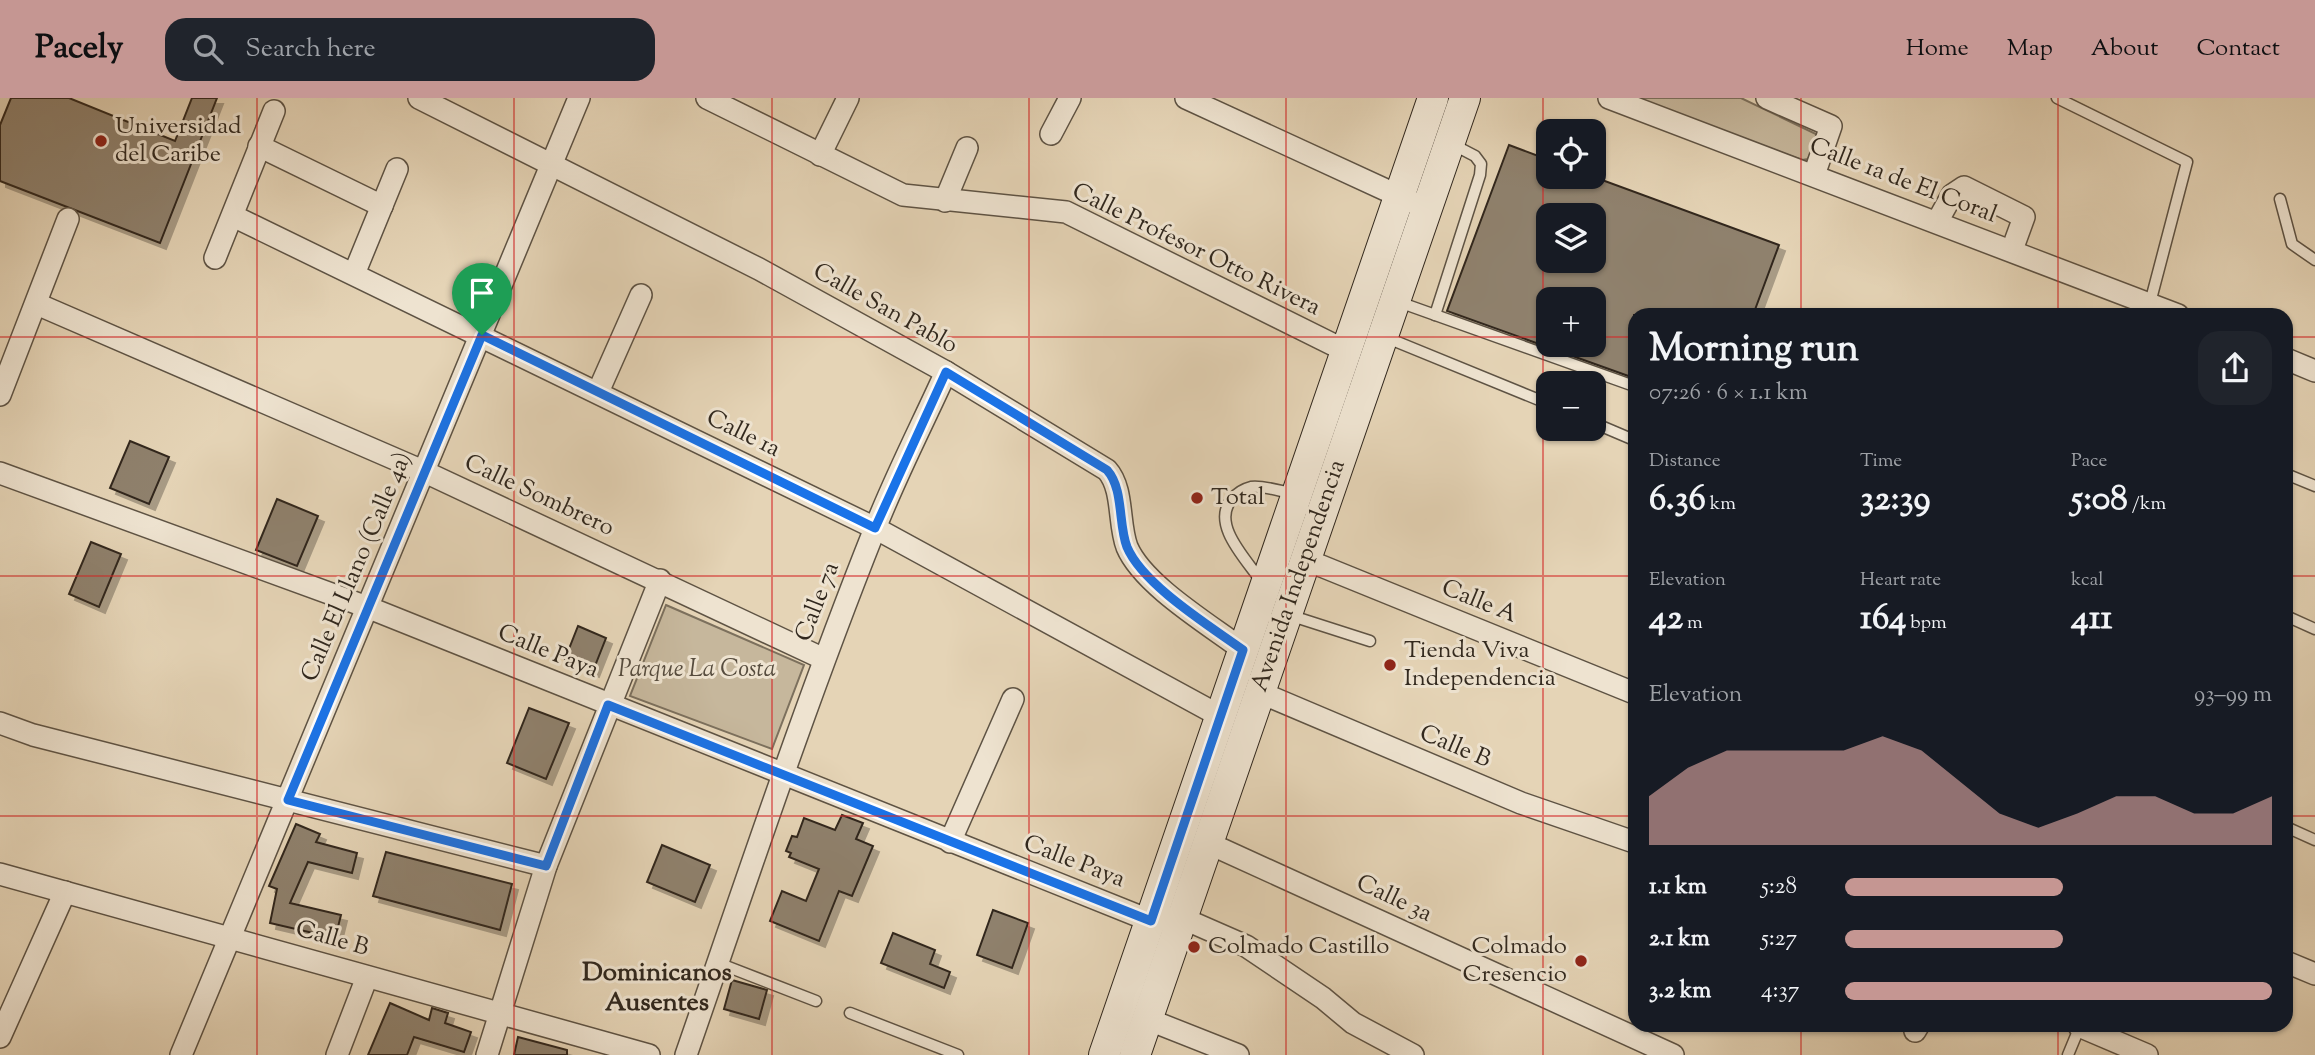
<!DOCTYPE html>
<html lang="en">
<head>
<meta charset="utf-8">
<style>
  :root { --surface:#171b24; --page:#20242c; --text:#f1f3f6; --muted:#9ea1a6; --accent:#c59692 }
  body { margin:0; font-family:"Sorts Mill Goudy",serif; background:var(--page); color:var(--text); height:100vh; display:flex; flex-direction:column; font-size:26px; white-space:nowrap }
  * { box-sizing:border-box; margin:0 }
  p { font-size:23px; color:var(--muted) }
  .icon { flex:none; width:38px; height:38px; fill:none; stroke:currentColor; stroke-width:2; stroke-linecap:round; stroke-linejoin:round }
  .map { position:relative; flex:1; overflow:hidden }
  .details { position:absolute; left:1628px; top:210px; width:665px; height:724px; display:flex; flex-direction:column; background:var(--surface); border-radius:21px; box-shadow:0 2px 5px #0004 }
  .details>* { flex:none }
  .tools { position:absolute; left:1536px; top:21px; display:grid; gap:14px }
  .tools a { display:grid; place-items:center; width:70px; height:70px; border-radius:14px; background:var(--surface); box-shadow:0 2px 5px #0004; font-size:35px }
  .pin { position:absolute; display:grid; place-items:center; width:60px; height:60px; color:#fff; margin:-72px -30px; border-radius:50% 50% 50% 0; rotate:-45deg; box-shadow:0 0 7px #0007 }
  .pin .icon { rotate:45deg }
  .round { display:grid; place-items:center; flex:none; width:74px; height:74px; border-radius:21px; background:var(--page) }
  .overview { display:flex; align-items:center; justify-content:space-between; height:119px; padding:0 21px }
  h1 { font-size:38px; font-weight:700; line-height:52px }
  .stats { display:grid; grid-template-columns:repeat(3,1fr); gap:10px; height:119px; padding:7px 21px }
  .stats div { display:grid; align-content:center }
  .stats b { font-size:35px; font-weight:700 }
  .stats small { font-size:19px; font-weight:400 }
  .stats p { font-size:19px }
  .chart { height:196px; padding:14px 21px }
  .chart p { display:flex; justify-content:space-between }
  .chart svg { width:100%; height:126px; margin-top:7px; fill:var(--accent); opacity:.7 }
  ul { padding:0 21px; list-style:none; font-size:23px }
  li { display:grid; grid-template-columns:112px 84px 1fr; align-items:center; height:52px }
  li i { height:18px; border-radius:9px; background:var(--accent) }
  header { display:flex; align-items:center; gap:42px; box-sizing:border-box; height:98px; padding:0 35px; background:var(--accent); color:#111 }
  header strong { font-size:33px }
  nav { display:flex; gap:38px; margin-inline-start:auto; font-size:24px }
  .search { width:490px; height:63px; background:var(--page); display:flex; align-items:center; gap:18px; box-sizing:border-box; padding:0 24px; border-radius:21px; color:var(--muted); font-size:26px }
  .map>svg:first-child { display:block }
  .green { fill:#c6b79c; stroke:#7c705d; stroke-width:2 }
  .building { fill:#8f816d; stroke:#31281e; stroke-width:2; fill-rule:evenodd; filter:url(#shadow) }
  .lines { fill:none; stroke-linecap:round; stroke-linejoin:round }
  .lane-casing { stroke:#5e5344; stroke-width:13 }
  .street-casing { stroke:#5e5344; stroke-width:24 }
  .secondary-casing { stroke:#31281e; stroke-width:32 }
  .lane { stroke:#eee3d0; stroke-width:10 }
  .street { stroke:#eee3d0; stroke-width:21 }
  .secondary { stroke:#eee3d0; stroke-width:30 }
  .route-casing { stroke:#fff; stroke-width:14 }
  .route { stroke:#1a73e8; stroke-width:9 }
  .grid { fill:none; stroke:#d62828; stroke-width:2; stroke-opacity:0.55 }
  .poi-dot { fill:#8f2418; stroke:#eee3d0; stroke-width:2.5 }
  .labels { text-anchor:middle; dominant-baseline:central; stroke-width:6; stroke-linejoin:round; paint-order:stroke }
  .poi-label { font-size:24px; fill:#31281e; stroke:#eee3d0; text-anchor:start }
  .street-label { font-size:24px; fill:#31281e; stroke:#eee3d0 }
  .park-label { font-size:24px; font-style:italic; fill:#564c3e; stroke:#eee3d0 }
  .neighbourhood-label { font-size:26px; font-weight:bold; fill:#31281e; stroke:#eee3d0 }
</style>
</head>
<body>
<header>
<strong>Pacely</strong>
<div class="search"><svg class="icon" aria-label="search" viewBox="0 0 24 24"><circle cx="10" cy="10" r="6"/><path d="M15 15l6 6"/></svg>Search here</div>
<nav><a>Home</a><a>Map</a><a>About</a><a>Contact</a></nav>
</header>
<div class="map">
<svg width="2315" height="957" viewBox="0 0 2315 957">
  <defs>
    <filter id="shadow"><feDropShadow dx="6" dy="6" stdDeviation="0" flood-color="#0004"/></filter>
  </defs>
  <rect width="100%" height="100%" fill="#e5d4b6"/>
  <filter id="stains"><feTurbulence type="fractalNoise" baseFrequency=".00286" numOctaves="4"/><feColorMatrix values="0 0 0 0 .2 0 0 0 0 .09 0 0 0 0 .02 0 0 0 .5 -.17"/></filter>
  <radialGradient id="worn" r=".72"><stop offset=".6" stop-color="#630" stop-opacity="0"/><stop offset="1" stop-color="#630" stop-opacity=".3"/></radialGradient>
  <g class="green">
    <polygon points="1632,0 1741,0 1818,37 1808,61 1802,62"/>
    <polygon points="666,507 804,567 772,651 630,598"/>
  </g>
  <g class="building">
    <polygon points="11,0 69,0 175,43 192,0 217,0 160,145 0,83 0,27"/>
    <path d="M1509,47L1549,62V79H1594L1779,147L1753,217H1634V280L1447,213ZM1549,117H1594V163H1549ZM1549,201H1594V247H1549Z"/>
    <polygon points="130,343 169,359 149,406 110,390"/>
    <polygon points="277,401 318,418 297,468 256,452"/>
    <polygon points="91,444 121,456 99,509 69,496"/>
    <polygon points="578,528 606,540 593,573 565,561"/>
    <polygon points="529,610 569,625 546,681 507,665"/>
    <polygon points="842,717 863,725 856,741 873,748 852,798 839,793 819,843 770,823 782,793 806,803 819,771 789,759 791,755 786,753 792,738 797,739 804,720 835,732"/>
    <polygon points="296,726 320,736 316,744 357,755 352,775 308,764 290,805 341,817 334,845 312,838 313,835 270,825 277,791 269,788"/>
    <polygon points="662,747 710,767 695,804 647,784"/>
    <polygon points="386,754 512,786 500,832 373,798"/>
    <polygon points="993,812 1028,825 1012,870 977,857"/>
    <polygon points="893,835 935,852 930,866 950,874 944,890 881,865"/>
    <polygon points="732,882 767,892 759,921 724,911"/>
    <polygon points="390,905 429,922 432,910 448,915 445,925 471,934 464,954 414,939 407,957 368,957"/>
    <polygon points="518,939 567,952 567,957 514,957"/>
  </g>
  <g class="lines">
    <g class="lane-casing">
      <g id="lane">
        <polyline points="2057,0 2187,64 2150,205"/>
        <polyline points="2280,101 2292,146 2315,162"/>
        <polyline points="1396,203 1634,288"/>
        <polyline points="1435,217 1480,77 1481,66 1475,58 1452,46"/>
        <polyline points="1385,239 1549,306"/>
        <polyline points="1594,325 1634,342"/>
        <polyline points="2286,376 2315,388"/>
        <path d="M1261,483C1247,462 1210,426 1232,401C1237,395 1243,391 1251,389C1264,387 1282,394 1295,396"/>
        <polyline points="1289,517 1370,543"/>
        <polyline points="2286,518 2315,531"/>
        <polyline points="2286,729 2315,742"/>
        <polyline points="718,865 816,903"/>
        <polyline points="850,915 958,957"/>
        <polyline points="2068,957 2080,928"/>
      </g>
    </g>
    <g class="street-casing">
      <g id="street">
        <path d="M419,0L759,171L946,274L1107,372C1124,391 1118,426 1127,449C1143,487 1210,527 1243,552"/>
        <polyline points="707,0 903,97 1066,114 1346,253"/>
        <polyline points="1186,0 1412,104"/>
        <polyline points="1609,0 2178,217"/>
        <polyline points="1767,0 1831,28 1814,77"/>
        <polyline points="1051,36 1070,0"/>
        <polyline points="259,48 382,108"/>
        <polyline points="820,57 848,0"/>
        <polyline points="945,103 967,50"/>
        <polyline points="233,118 875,430 1220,618"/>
        <polyline points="1937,124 1952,97 1964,89 2024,119 2012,152"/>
        <polyline points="215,160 274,13"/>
        <polyline points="354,176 397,71"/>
        <polyline points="37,206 425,374 824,561"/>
        <polyline points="2286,261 2315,273"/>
        <polyline points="598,294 641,197"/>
        <polyline points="0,297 68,121"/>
        <polyline points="0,375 367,509 1151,823 1182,820 1246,848 1323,900 1353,925 1413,957"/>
        <polyline points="1304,461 1634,595"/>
        <polyline points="1259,594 1521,705 1634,744"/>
        <polyline points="0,625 33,637 546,768"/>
        <polyline points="950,744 1013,601"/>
        <polyline points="1208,745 1673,957"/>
        <polyline points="0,776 649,957"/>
        <polyline points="2286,864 2315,876"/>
        <polyline points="1147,921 1238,957"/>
        <polyline points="2079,928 2147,957"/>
        <polyline points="1915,933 1918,928"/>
        <polyline points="0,939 65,794"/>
        <polyline points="181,957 579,0"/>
        <polyline points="337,957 367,879"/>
        <polyline points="487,957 546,768 660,482"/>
        <path d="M686,957C747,781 805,606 874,433C895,379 922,327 946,274"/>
      </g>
    </g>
    <g class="secondary-casing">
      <g id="secondary">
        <polyline points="1104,957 1433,0"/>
        <polyline points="1135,957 1465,0"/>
      </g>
    </g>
    <use href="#lane" class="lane"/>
    <use href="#street" class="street"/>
    <use href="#secondary" class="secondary"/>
  </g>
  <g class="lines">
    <g class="route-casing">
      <path id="route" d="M482,237L875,430L946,274L1107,372C1124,391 1118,426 1127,449C1143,487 1210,528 1243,552L1151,823L608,607L546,768L288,702Z"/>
    </g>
    <use href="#route" class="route"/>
  </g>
  <path class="grid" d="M257,0V957M514,0V957M772,0V957M1029,0V957M1286,0V957M1543,0V957M1801,0V217M2058,0V217M0,239H1549M1594,239H1634M2286,239H2315M0,478H1634M2286,478H2315M0,718H1634M2286,718H2315M1801,928V957M2058,928V957"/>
  <g class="poi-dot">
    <circle cx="101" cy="43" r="7"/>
    <circle cx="1197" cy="400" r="7"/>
    <circle cx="1390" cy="567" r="7"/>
    <circle cx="1194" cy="849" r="7"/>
    <circle cx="1581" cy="863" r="7"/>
  </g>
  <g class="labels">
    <g class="poi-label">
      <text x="115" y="29">Universidad<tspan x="115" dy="28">del Caribe</tspan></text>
      <text x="1211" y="400">Total</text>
      <text x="1404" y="553">Tienda Viva<tspan x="1404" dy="28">Independencia</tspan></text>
      <text x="1208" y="849">Colmado Castillo</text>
      <text x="1567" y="849" text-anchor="end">Colmado<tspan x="1567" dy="28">Cresencio</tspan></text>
    </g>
    <g class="street-label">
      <text transform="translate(1903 83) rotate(21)">Calle 1a de El Coral</text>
      <text transform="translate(1196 152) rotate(26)">Calle Profesor Otto Rivera</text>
      <text transform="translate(885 211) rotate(29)">Calle San Pablo</text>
      <text transform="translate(743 336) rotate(26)">Calle 1a</text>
      <text transform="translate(539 398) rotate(25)">Calle Sombrero</text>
      <text transform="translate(357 469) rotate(-67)">Calle El Llano (Calle 4a)</text>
      <text transform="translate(1299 478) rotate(-71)">Avenida Independencia</text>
      <text transform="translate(818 504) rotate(-69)">Calle 7a</text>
      <text transform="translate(1479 504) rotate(22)">Calle A</text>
      <text transform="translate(548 554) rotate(22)">Calle Paya</text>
      <text transform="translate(1455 649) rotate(23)">Calle B</text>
      <text transform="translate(1074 764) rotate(21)">Calle Paya</text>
      <text transform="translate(1394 801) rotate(25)">Calle 3a</text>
      <text transform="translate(332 841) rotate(16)">Calle B</text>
    </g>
    <g class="park-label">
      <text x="697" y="572">Parque La Costa</text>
    </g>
    <g class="neighbourhood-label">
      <text x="657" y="875">Dominicanos<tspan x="657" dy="30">Ausentes</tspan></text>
    </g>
  </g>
  <rect width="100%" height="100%" filter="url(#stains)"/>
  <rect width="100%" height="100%" fill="url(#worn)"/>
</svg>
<div class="tools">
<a><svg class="icon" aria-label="locate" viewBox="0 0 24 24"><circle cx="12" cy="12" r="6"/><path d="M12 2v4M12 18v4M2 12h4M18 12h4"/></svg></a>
<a><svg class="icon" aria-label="layers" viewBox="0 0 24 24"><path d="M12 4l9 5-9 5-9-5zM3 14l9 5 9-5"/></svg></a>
<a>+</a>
<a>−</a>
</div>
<div class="pin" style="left:482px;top:237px;background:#1e9e55"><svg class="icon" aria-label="arrive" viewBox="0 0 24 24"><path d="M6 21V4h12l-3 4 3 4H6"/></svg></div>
<section class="details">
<div class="overview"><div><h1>Morning run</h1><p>07:26 · 6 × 1.1 km</p></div><a class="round"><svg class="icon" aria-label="share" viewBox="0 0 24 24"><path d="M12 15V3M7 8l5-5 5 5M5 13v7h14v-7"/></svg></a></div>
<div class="stats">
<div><p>Distance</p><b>6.36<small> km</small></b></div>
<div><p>Time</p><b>32:39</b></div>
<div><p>Pace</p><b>5:08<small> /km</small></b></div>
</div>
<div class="stats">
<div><p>Elevation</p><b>42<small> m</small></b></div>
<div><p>Heart rate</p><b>164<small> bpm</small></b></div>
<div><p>kcal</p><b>411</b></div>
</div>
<div class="chart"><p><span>Elevation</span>93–99 m</p>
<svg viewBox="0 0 160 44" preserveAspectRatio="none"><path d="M0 44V27L10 17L20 11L30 11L40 11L50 11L60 6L70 11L80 22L90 33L100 38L110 33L120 27L130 27L140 33L150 33L160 27V44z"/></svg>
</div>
<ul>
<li><b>1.1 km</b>5:28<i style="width:51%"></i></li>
<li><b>2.1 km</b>5:27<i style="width:51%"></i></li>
<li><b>3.2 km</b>4:37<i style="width:100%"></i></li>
</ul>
</section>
</div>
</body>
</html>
